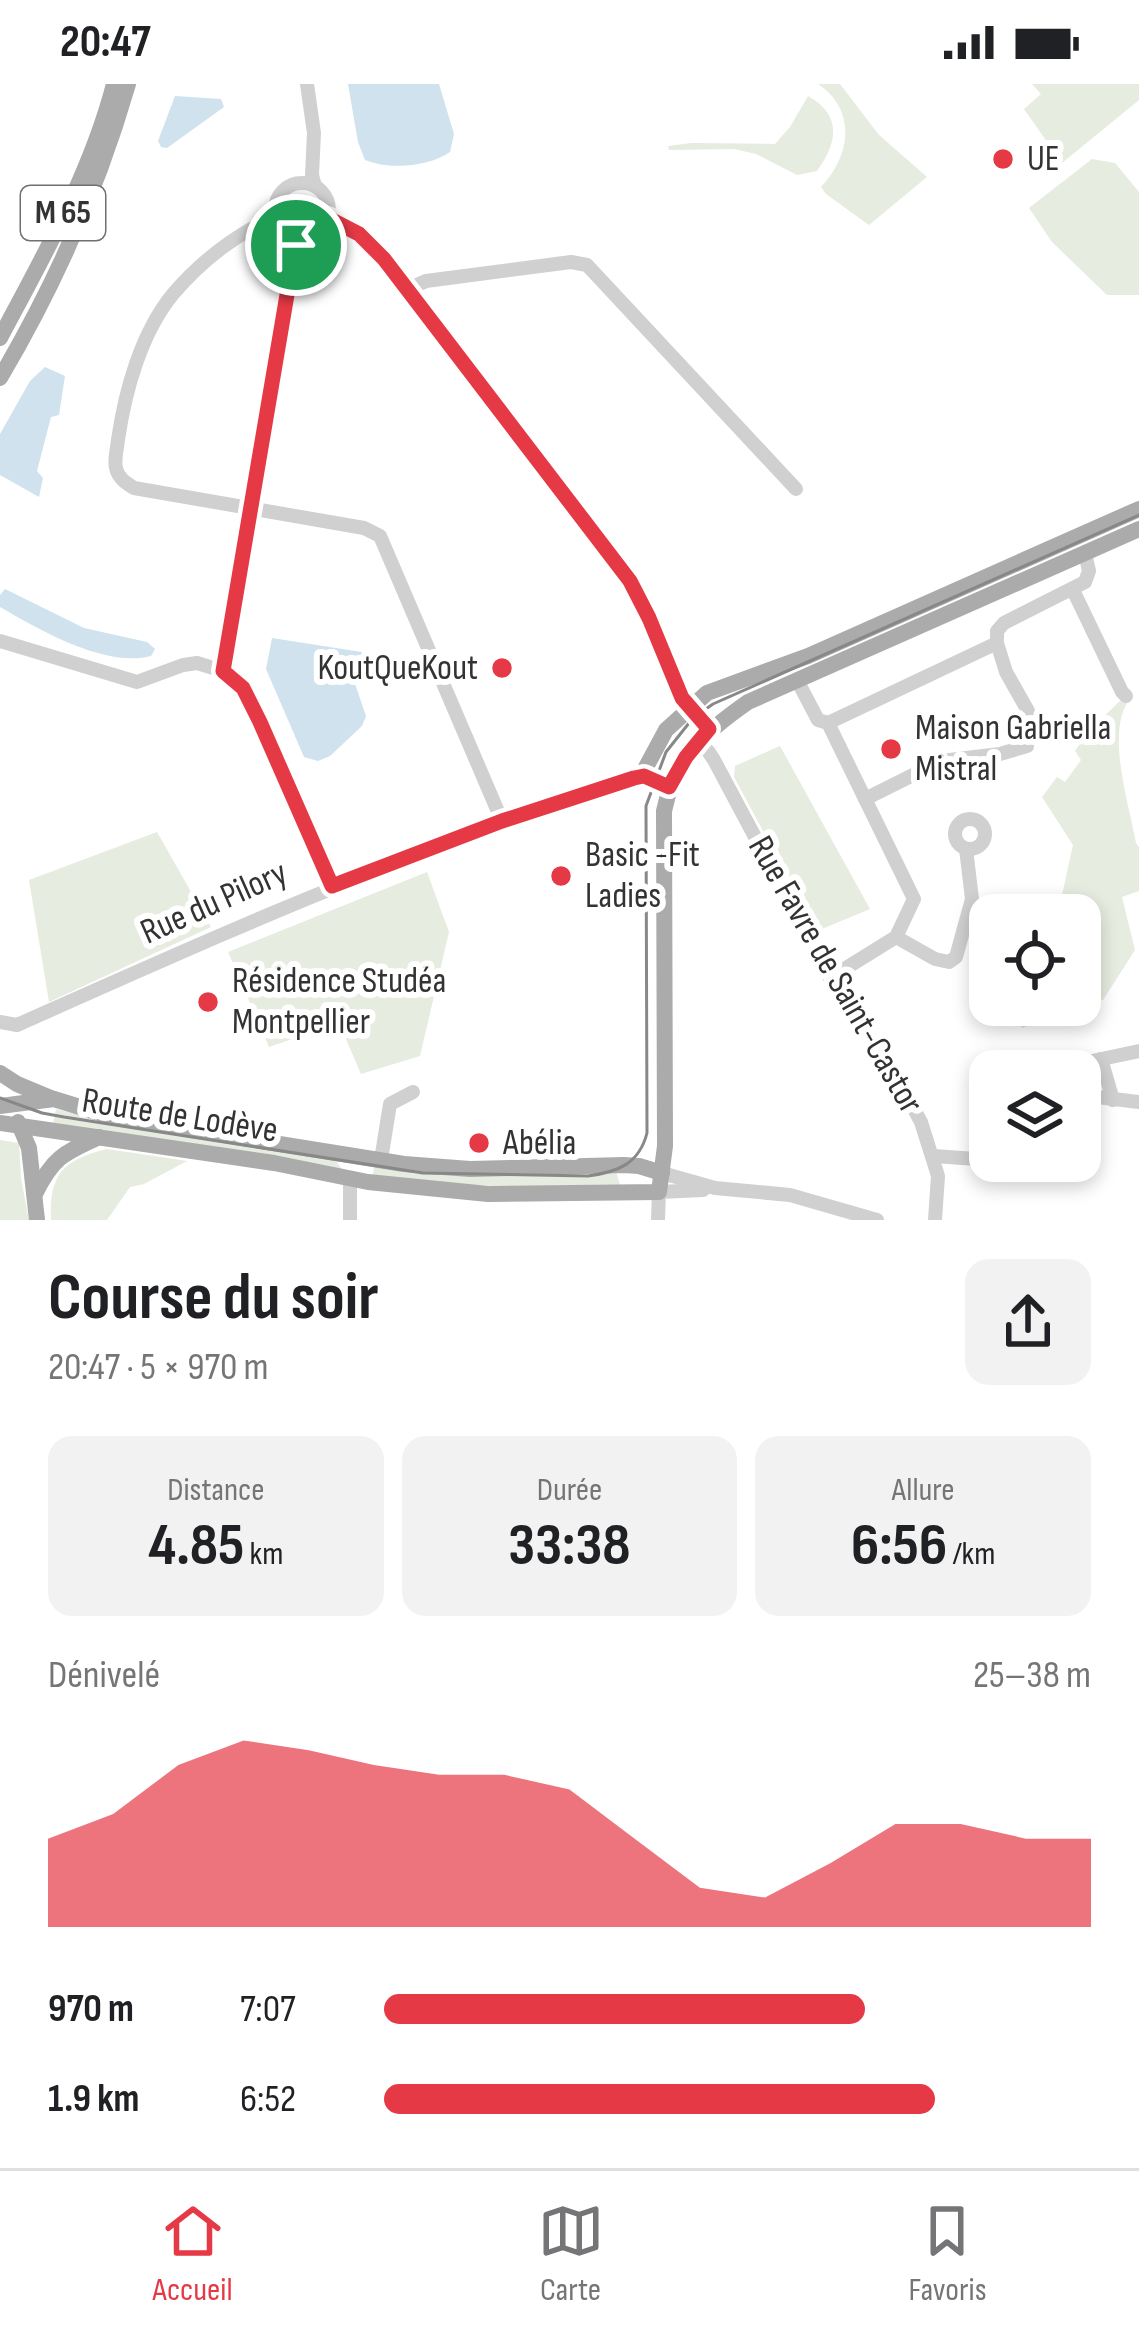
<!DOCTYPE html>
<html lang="fr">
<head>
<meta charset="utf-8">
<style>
  :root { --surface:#fff; --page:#f2f2f2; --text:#202124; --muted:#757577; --line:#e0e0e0; --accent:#e63946 }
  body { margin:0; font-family:"Sofia Sans Condensed",sans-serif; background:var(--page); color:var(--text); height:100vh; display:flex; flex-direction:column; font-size:45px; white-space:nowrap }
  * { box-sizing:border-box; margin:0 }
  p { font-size:39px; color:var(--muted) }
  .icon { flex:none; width:66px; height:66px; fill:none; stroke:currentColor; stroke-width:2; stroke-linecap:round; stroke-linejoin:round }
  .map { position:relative; height:1136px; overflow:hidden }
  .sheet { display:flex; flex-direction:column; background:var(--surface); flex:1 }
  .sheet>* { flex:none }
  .controls { position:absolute; left:969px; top:810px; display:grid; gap:24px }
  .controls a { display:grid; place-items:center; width:132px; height:132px; border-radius:24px; background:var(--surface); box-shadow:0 6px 18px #0003; font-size:60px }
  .pin { position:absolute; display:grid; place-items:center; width:102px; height:102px; color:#fff; margin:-51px; border:6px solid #fff; border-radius:50%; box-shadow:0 3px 12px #0007 }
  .round { display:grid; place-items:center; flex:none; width:126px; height:126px; border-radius:24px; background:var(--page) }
  .summary { display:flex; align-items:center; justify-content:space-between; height:204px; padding:0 48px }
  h1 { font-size:66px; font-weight:700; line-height:90px }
  .stats { display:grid; grid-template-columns:repeat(3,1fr); gap:18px; height:204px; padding:12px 48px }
  .stats div { display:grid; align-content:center; border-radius:24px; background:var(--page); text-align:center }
  .stats b { font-size:60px; font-weight:700 }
  .stats small { font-size:33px; font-weight:400 }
  .stats p { font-size:33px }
  .chart { height:336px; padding:24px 48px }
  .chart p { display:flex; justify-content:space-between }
  .chart svg { width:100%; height:216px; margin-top:12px; fill:var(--accent); opacity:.7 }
  ul { padding:0 48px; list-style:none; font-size:39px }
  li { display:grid; grid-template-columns:192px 144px 1fr; align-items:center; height:90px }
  li i { height:30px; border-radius:15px; background:var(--accent) }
  .status { display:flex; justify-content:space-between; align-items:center; height:84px; padding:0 60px; background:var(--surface); direction:ltr }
  .status svg { height:33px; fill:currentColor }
  .menu { display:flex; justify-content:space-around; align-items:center; height:168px; border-top:3px solid var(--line); background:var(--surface); font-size:33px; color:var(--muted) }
  .menu a { display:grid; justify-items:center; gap:6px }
  .menu .active { color:var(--accent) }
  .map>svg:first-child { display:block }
  .green { fill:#e6ecdf }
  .water { fill:#cfe2ee }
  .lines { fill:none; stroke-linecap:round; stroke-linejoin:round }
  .minor { stroke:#d0d0d0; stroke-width:14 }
  .major { stroke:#ababab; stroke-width:16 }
  .tram { stroke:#888; stroke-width:3 }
  .route-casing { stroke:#fff; stroke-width:24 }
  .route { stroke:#e63946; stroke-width:15 }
  .poi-dot { fill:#e63946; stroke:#fff; stroke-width:4.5 }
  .labels { text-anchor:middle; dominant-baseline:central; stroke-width:12; stroke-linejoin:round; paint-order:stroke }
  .shield { fill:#fff; stroke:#707070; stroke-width:3 }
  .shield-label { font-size:33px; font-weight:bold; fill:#333 }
  .poi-label { font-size:36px; fill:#333; stroke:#fff; text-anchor:start }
  .street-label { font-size:36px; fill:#333; stroke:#fff }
</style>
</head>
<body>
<div class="status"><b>20:47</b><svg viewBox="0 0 49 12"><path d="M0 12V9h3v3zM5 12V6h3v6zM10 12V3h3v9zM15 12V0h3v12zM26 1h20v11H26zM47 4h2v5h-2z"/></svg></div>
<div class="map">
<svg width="1139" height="1136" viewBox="0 0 1139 1136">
  <rect width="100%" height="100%" fill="#fff"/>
  <g class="green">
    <path d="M818,0H840L879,51L927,93L869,141L826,110L821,103C851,72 857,26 818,0Z"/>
    <polygon points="1032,0 1139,0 1139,16 1062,79 1024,25 1041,10"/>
    <path d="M808,12C842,31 838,58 817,87L797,91L756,70L734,65L669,66L668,62L691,59L775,60L790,43Z"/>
    <polygon points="1092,75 1115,79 1139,108 1139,211 1107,211 1052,158 1029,124"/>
    <path d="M1123,614L1127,619C1107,653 1129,720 1136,759L1139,763V807L1122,813L1135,866L1103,916L1060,926L1023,944L1015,938V921H1080V831H1037L1046,815L1062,811L1073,761L1042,713L1057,693L1065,698L1081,676L1075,667L1089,647Z"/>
    <polygon points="780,662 870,825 817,847 734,693 735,682"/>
    <polygon points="157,748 211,843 49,918 29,796"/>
    <polygon points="427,788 449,848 420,972 361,990 339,939 269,963 228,868"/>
    <polygon points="56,1025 95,1035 334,1074 344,1088 52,1045"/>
    <polygon points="0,1056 19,1059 21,1094 29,1136 0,1136"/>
    <path d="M107,1065L187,1077L144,1100L130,1103L107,1136H51C49,1091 62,1076 107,1065Z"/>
    <polygon points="375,1079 615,1084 621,1104 448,1101 372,1095"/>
  </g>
  <g class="water">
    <path d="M348,0H439L454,50L450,68C428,83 390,86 365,76L358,58Z"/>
    <polygon points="175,12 221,15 224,23 167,64 161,63 158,57"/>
    <polygon points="45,283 65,292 59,331 51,333 37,387 43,394 39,413 0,391 0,350 30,297"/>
    <path d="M5,505L84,544L147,558L155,565L151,572C105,584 40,546 0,523V511Z"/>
    <polygon points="272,554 368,569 376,586 354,597 366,632 362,642 330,672 318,677 304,673 266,585"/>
  </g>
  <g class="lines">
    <g class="minor">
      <polyline points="307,0 314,49 312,91 315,102"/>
      <circle cx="302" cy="126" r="27"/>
      <path d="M276,132C235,151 203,175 173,210C141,249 125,307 118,356C117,365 114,376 116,384C118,394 126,399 134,404L364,444L380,452L502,737"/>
      <polyline points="329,134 359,150 384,175 630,497 649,534 675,601 689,623"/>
      <polyline points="408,205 426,197 571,178 587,181 796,405"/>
      <polyline points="1073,506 1122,608 1126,612"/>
      <polyline points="0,557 137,598 183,581 197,579 223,587 234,594 243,605 260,638 331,803"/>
      <polyline points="223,587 297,152"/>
      <polyline points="797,596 818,636 828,639 914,815 896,853 830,894"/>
      <polyline points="828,639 997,559 997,547 1004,539 1085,498 1089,487 1085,469"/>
      <polyline points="697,660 708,667 714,676 830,894 896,992 921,1038 938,1092 935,1136"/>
      <polyline points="865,715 941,677 1000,670 1027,662 1028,627 1006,588 997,559"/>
      <circle cx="970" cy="750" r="15"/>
      <polyline points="896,853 935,875 949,878 956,873 972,815 966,765"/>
      <path d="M0,938L17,941C141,886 265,830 391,781C474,749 557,716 643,692"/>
      <polyline points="1101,975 1113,1016"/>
      <polyline points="1075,987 1092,977 1139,967"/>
      <polyline points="1080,1005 1097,1013 1139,1018"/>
      <polyline points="934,1072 990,1076"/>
      <polyline points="381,1076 390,1020 413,1008"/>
      <polyline points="662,1089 715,1104 790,1111 877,1136"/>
      <polyline points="350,1094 350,1136"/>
      <polyline points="658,1136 659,1108 703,1106"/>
    </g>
    <g class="major">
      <path d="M0,254C43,173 91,89 114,0"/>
      <path d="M0,294C55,201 98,104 128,0"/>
      <polyline points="669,703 643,692 645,685 666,646 707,609 808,572 1139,425"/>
      <polyline points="0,989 17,1000 53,1015"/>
      <polyline points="0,1022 54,1015 112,1033 404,1080 470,1085 624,1081 639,1082 662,1089"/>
      <polyline points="18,1038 29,1064 37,1136"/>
      <path d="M0,1039L274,1079L368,1098L488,1110L659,1108L665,1062L664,727C675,674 705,648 748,618L1139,445"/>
      <path d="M35,1110C53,1073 64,1069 99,1053"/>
    </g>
    <path class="tram" d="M0,1014L42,1029L64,1033L423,1089L588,1092C618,1088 639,1080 647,1049L646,722L666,668L693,634L713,620L1139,431"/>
  </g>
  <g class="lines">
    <g class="route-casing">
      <path id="route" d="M328,134L359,150L384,175L630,497L649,534L682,614L709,645L686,673L669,703L644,692L634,694L502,737L332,802L260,638L243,604L223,587L297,152C312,153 322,148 328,134Z"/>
    </g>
    <use href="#route" class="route"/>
  </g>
  <g class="poi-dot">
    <circle cx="1003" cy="75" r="12"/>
    <circle cx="502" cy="584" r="12"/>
    <circle cx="891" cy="665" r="12"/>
    <circle cx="561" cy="792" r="12"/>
    <circle cx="208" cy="918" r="12"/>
    <circle cx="479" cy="1059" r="12"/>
  </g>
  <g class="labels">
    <rect class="shield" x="21" y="102" width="84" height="54" rx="9"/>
    <g class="shield-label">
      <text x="63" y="129">M 65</text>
    </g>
    <g class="poi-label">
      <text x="1027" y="75">UE</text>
      <text x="478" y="584" text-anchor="end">KoutQueKout</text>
      <text x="915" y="644">Maison Gabriella<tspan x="915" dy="41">Mistral</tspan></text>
      <text x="585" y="771">Basic -Fit<tspan x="585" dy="41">Ladies</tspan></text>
      <text x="232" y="897">Résidence Studéa<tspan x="232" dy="41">Montpellier</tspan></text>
      <text x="503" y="1059">Abélia</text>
    </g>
    <g class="street-label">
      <text transform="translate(214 819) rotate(-24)">Rue du Pilory</text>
      <text transform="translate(835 891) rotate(60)">Rue Favre de Saint-Castor</text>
      <text transform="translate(180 1032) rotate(9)">Route de Lodève</text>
    </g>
  </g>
</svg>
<div class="controls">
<a><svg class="icon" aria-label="locate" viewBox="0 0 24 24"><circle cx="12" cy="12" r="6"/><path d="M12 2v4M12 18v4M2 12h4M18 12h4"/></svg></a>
<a><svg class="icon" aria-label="layers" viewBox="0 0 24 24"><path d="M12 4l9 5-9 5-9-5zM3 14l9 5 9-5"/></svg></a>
</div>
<div class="pin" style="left:296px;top:161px;background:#1e9e55"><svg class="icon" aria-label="arrive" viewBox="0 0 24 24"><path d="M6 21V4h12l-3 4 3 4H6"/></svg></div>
</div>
<section class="sheet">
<div class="summary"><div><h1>Course du soir</h1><p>20:47 · 5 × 970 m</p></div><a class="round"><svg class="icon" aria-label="share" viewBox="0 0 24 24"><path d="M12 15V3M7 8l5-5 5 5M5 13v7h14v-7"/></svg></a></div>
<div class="stats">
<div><p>Distance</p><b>4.85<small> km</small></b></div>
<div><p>Durée</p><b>33:38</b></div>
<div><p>Allure</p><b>6:56<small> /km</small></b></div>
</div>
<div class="chart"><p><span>Dénivelé</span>25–38 m</p>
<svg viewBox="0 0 160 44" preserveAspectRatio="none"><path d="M0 44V26L10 21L20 11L30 6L40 8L50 11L60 13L70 13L80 16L90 26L100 36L110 38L120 31L130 23L140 23L150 26L160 26V44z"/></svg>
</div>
<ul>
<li><b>970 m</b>7:07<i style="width:68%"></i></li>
<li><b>1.9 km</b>6:52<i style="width:78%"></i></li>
</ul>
</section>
<nav class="menu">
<a class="active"><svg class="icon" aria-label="home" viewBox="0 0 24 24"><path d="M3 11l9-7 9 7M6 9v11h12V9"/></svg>Accueil</a>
<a><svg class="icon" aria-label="map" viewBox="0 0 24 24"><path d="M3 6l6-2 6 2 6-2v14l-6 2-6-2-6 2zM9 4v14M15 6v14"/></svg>Carte</a>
<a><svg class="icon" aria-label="saved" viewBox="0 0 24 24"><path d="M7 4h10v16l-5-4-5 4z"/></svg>Favoris</a>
</nav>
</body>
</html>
